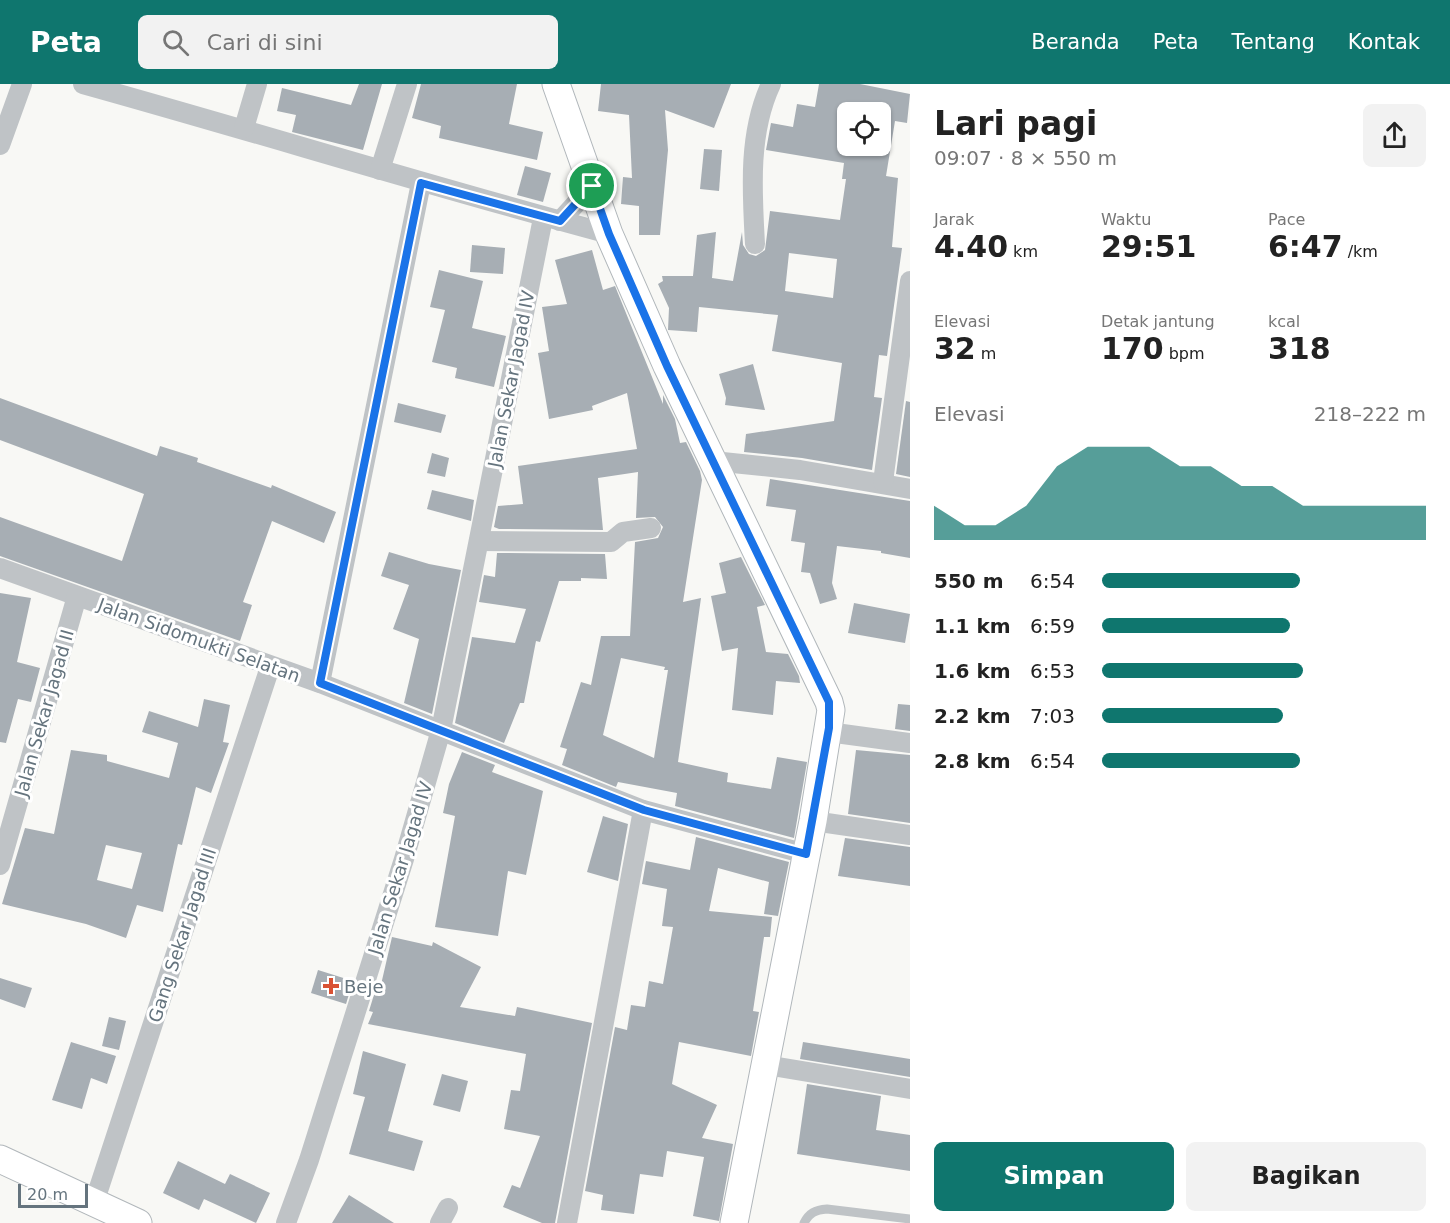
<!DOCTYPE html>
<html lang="id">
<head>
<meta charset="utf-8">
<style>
  :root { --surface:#fff; --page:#f2f2f2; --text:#222; --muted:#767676; --accent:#0f766e }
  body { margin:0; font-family:"DejaVu Sans",sans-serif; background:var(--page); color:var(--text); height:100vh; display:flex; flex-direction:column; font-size:22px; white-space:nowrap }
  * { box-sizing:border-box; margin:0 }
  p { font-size:20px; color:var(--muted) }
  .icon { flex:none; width:33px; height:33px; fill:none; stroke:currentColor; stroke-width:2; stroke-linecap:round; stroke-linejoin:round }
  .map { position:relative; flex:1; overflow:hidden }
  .drawer { display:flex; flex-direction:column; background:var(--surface); width:540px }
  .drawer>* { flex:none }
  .fabs { position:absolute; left:837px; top:18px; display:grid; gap:12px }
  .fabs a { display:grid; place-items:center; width:54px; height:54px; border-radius:9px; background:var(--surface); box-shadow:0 2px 4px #0004; font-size:30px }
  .scale { position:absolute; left:18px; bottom:15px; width:70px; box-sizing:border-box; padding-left:6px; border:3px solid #65747e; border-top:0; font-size:16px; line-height:21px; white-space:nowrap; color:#65747e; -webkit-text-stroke:4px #fff; paint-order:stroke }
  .pin { position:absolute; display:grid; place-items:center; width:51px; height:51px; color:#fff; margin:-26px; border:3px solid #fff; border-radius:50%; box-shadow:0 2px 6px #0007 }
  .round { display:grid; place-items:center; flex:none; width:63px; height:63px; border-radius:9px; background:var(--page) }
  .overview { display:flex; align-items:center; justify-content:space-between; height:102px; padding:0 24px }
  h1 { font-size:33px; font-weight:800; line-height:45px }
  .stats { display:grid; grid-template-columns:repeat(3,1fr); gap:9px; height:102px; padding:6px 24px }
  .stats div { display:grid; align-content:center }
  .stats b { font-size:30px; font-weight:800 }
  .stats small { font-size:16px; font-weight:400 }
  .stats p { font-size:16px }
  .chart { height:168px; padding:12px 24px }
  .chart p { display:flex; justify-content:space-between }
  .chart svg { width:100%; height:108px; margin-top:6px; fill:var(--accent); opacity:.7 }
  .button { display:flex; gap:12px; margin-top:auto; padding:12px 24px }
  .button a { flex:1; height:69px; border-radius:9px; background:var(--accent); color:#fff; font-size:24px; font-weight:800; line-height:69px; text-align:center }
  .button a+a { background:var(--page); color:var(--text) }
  ul { padding:0 24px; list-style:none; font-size:20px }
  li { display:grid; grid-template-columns:96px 72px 1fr; align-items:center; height:45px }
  li i { height:15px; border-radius:8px; background:var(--accent) }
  header { display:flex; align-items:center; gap:36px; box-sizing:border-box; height:84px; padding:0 30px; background:var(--accent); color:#fff }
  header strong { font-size:28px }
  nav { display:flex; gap:33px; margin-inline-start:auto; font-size:21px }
  .search { width:420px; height:54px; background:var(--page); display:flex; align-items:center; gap:15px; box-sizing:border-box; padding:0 21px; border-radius:9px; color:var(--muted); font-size:22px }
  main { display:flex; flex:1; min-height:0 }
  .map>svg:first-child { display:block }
  .building { fill:#a7aeb4; fill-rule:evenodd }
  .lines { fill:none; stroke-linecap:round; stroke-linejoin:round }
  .secondary-casing { stroke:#b1b7bb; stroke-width:29 }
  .lane { stroke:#bfc3c6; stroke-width:9 }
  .street { stroke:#bfc3c6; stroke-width:20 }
  .secondary { stroke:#fff; stroke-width:27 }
  .route-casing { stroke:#fff; stroke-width:12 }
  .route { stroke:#1a73e8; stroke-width:8 }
  .poi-dot { fill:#d95234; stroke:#fff; stroke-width:2 }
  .labels { text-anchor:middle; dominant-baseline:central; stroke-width:6; stroke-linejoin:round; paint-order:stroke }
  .street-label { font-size:18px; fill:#65747e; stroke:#fff }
  .poi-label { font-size:18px; fill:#65747e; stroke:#fff; text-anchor:start }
</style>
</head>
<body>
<header>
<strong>Peta</strong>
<div class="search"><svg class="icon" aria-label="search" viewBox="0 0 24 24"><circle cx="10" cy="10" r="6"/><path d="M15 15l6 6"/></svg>Cari di sini</div>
<nav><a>Beranda</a><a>Peta</a><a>Tentang</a><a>Kontak</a></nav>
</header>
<main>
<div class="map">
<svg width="910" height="1139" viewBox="0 0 910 1139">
  <rect width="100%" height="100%" fill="#f8f8f5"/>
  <g class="building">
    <polygon points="359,0 382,0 363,66 292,48 296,31 277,27 282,4 351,21"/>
    <polygon points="421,0 517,0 509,40 543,48 537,76 439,54 441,42 412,34"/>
    <polygon points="601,0 731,0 714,44 665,26 668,66 660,151 639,151 639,122 621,120 623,93 632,94 629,31 598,27"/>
    <path d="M819,0H860L910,10L907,39L895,37L886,92L898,94L892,163L902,164L887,272L879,271L874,313L882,314L872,386L802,374L744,368L746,350L834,337L842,279L772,267L778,231L699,223L697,248L668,246L669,224L658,200L663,197L662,192H693L697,151L716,148L712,194L733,197L742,148L743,161L749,170L756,172L765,166L770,127L840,136L846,95H842L844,79L766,66L771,39L793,43L797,20L815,23ZM848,28H880V62H848ZM789,169L837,175L833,214L785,207Z"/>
    <polygon points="704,65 722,66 719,107 700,105"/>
    <polygon points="525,82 551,89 543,118 517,111"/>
    <polygon points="472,161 505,164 503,190 470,188"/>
    <path d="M592,166L603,206L615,202L663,320V311L675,335L680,359L686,358L700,387L702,396L683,518L701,514L678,678L728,689L727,698L771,705L777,673L807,678L794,754L675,722L677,709L618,698L616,703L562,681L567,665L560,663L581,598L591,601L601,552H630L635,458L658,454L663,443L655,433L636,434L638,388L598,394L603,446L499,445L494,443L498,422L523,420L518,382L637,365L627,309L592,322L593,326L549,335L538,269L549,267L542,223L567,220L555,176ZM621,574L665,583L664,586H668L654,674L603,651Z"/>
    <polygon points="439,186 483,197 472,244 506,252 494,303 455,294 457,284 432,278 445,226 430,223"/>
    <polygon points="753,280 765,326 725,321 726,314 719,290"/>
    <polygon points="0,314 157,372 160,362 198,374 197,378 271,404 272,401 336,428 324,459 272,437 243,518 252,521 240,557 0,472 0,433 122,477 144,410 0,356"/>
    <polygon points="906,317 910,318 910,393 896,390"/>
    <polygon points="398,319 446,331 441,349 394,338"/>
    <polygon points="432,369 449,374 445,393 427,389"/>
    <polygon points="770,395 910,417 910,474 881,469 881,467 837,462 832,499 837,515 820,520 810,489 801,488 805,459 791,457 796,426 766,422"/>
    <polygon points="432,406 474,416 471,437 427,425"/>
    <polygon points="389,468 429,480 461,486 432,630 404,619 419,555 393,545 409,501 381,492"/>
    <polygon points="497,469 605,470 607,495 581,494 581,497 559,497 540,558 536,557 524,619 520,619 504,659 455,639 472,553 515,559 526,525 479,518 484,491 495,493"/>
    <polygon points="741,473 765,521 757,523 766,568 788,570 799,592 800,599 776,597 773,631 732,626 738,564 722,567 711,512 726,509 719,479"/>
    <polygon points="0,509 31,514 17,578 40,584 31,618 18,615 6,659 0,658"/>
    <polygon points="854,519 910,530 905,559 848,549"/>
    <path d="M204,615L230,621L223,658L229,659L211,709L196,703L182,761L178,760L163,828L137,821L126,854L86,840L2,820L25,744L54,750L71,666L107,671V677L169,694L178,659L142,648L149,627L198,643ZM106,761L142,769L132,805L97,796Z"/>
    <polygon points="898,620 910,621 910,647 895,645"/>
    <polygon points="856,666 910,671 910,739 848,730"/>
    <polygon points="462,668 495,681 492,688 543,707 526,791 508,787 498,852 435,843 455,732 443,729 449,700"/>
    <polygon points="603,732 628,740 618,797 587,788"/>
    <polygon points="696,753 789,778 778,832 764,830 769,798 718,784 709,827 772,833 770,853 764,853 753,927 759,928 751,972 679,958 672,1000 717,1021 702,1054 733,1060 719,1137 693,1132 704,1073 667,1067 663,1093 640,1090 634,1130 601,1126 603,1111 585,1107 615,943 627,946 631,921 645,923 649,897 663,900 673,843 662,842 667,805 642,800 646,777 690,786"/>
    <polygon points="845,754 910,763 910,802 838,792"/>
    <polygon points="392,853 432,862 433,858 481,883 460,923 515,932 517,923 592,939 555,1139 542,1139 503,1123 512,1101 520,1104 540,1052 504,1045 511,1006 520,1007 526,970 368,940 373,928 369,927 376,904 380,905"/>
    <polygon points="318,886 353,897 346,920 311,909"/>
    <polygon points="0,894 32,904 25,924 0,915"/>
    <polygon points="109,933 126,937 119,966 102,962"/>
    <polygon points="71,958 116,972 107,1000 91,994 82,1025 52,1016"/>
    <polygon points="803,958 910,975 910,993 800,975"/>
    <polygon points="363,967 406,980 388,1047 423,1057 414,1087 349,1070 365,1013 353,1010"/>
    <polygon points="442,990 468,997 460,1028 433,1021"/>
    <polygon points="807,1000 881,1012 876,1046 910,1051 910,1087 797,1070"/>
    <polygon points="178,1077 225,1100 230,1090 270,1109 256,1139 204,1115 199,1126 163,1109"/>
    <polygon points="349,1111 394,1139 332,1139"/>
  </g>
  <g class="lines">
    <g class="secondary-casing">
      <g id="secondary">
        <polyline points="556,0 609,150 667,282 829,618 831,626 813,737 734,1139"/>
        <polyline points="0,1075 138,1139"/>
      </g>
    </g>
    <path class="lane" d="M804,1139C809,1129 815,1126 827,1125L910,1135"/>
    <g class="street">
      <path d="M83,0C259,49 433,103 609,150"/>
      <polyline points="244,44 257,0"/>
      <polyline points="0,61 22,0"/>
      <polyline points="380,86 407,0"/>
      <polyline points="560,137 592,102"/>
      <path d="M755,160C752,107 748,49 771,0"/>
      <polyline points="713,377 800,386 910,405"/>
      <polyline points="883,398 910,197"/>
      <polyline points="479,457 611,458 623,448 651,444"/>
      <polyline points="0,484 320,599 643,726 806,770"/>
      <polyline points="320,599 421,99"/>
      <polyline points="828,648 910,659"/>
      <polyline points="813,737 910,751"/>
      <polyline points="0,781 77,512"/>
      <polyline points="766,981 910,1005"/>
      <polyline points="94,1119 270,583"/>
      <polyline points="286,1139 309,1076 404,775 441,646 543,134"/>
      <polyline points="440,1139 448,1124"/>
      <polyline points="567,1139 643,726"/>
    </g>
    <use href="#secondary" class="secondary"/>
  </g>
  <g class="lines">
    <g class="route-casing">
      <polygon id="route" points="421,99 560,137 592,102 609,150 667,282 829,618 829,644 806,770 644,726 320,599"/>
    </g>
    <use href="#route" class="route"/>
  </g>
  <path class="poi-dot" d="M328 893h6v6h6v6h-6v6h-6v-6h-6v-6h6z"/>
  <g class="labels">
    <g class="street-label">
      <text transform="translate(511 295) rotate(-79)">Jalan Sekar Jagad IV</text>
      <text transform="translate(199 556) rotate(20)">Jalan Sidomukti Selatan</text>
      <text transform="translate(44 629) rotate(-74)">Jalan Sekar Jagad II</text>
      <text transform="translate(400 784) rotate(-73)">Jalan Sekar Jagad IV</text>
      <text transform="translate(182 851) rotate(-72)">Gang Sekar Jagad III</text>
    </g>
    <g class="poi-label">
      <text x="344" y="902">Beje</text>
    </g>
  </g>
</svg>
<div class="fabs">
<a><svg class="icon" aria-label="locate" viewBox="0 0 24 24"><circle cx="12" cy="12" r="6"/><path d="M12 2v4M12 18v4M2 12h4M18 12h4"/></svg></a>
</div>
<div class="scale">20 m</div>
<div class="pin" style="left:592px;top:102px;background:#1e9e55"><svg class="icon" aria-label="arrive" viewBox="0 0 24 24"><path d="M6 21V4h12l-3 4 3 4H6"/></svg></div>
</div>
<section class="drawer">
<div class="overview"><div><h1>Lari pagi</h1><p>09:07 · 8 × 550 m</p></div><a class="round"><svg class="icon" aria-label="share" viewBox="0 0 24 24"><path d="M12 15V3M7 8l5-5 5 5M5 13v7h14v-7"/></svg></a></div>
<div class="stats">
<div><p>Jarak</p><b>4.40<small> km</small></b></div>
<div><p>Waktu</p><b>29:51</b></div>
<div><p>Pace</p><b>6:47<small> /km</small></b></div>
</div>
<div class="stats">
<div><p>Elevasi</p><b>32<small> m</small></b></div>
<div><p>Detak jantung</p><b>170<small> bpm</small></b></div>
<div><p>kcal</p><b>318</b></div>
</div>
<div class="chart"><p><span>Elevasi</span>218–222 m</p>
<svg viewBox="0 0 160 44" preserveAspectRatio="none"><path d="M0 44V30L10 38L20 38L30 30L40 14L50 6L60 6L70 6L80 14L90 14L100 22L110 22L120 30L130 30L140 30L150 30L160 30V44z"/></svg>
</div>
<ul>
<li><b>550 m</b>6:54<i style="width:61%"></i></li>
<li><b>1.1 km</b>6:59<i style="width:58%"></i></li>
<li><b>1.6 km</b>6:53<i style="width:62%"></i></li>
<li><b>2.2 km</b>7:03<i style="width:56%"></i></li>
<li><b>2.8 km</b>6:54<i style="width:61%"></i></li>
</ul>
<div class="button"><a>Simpan</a><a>Bagikan</a></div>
</section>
</main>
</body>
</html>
